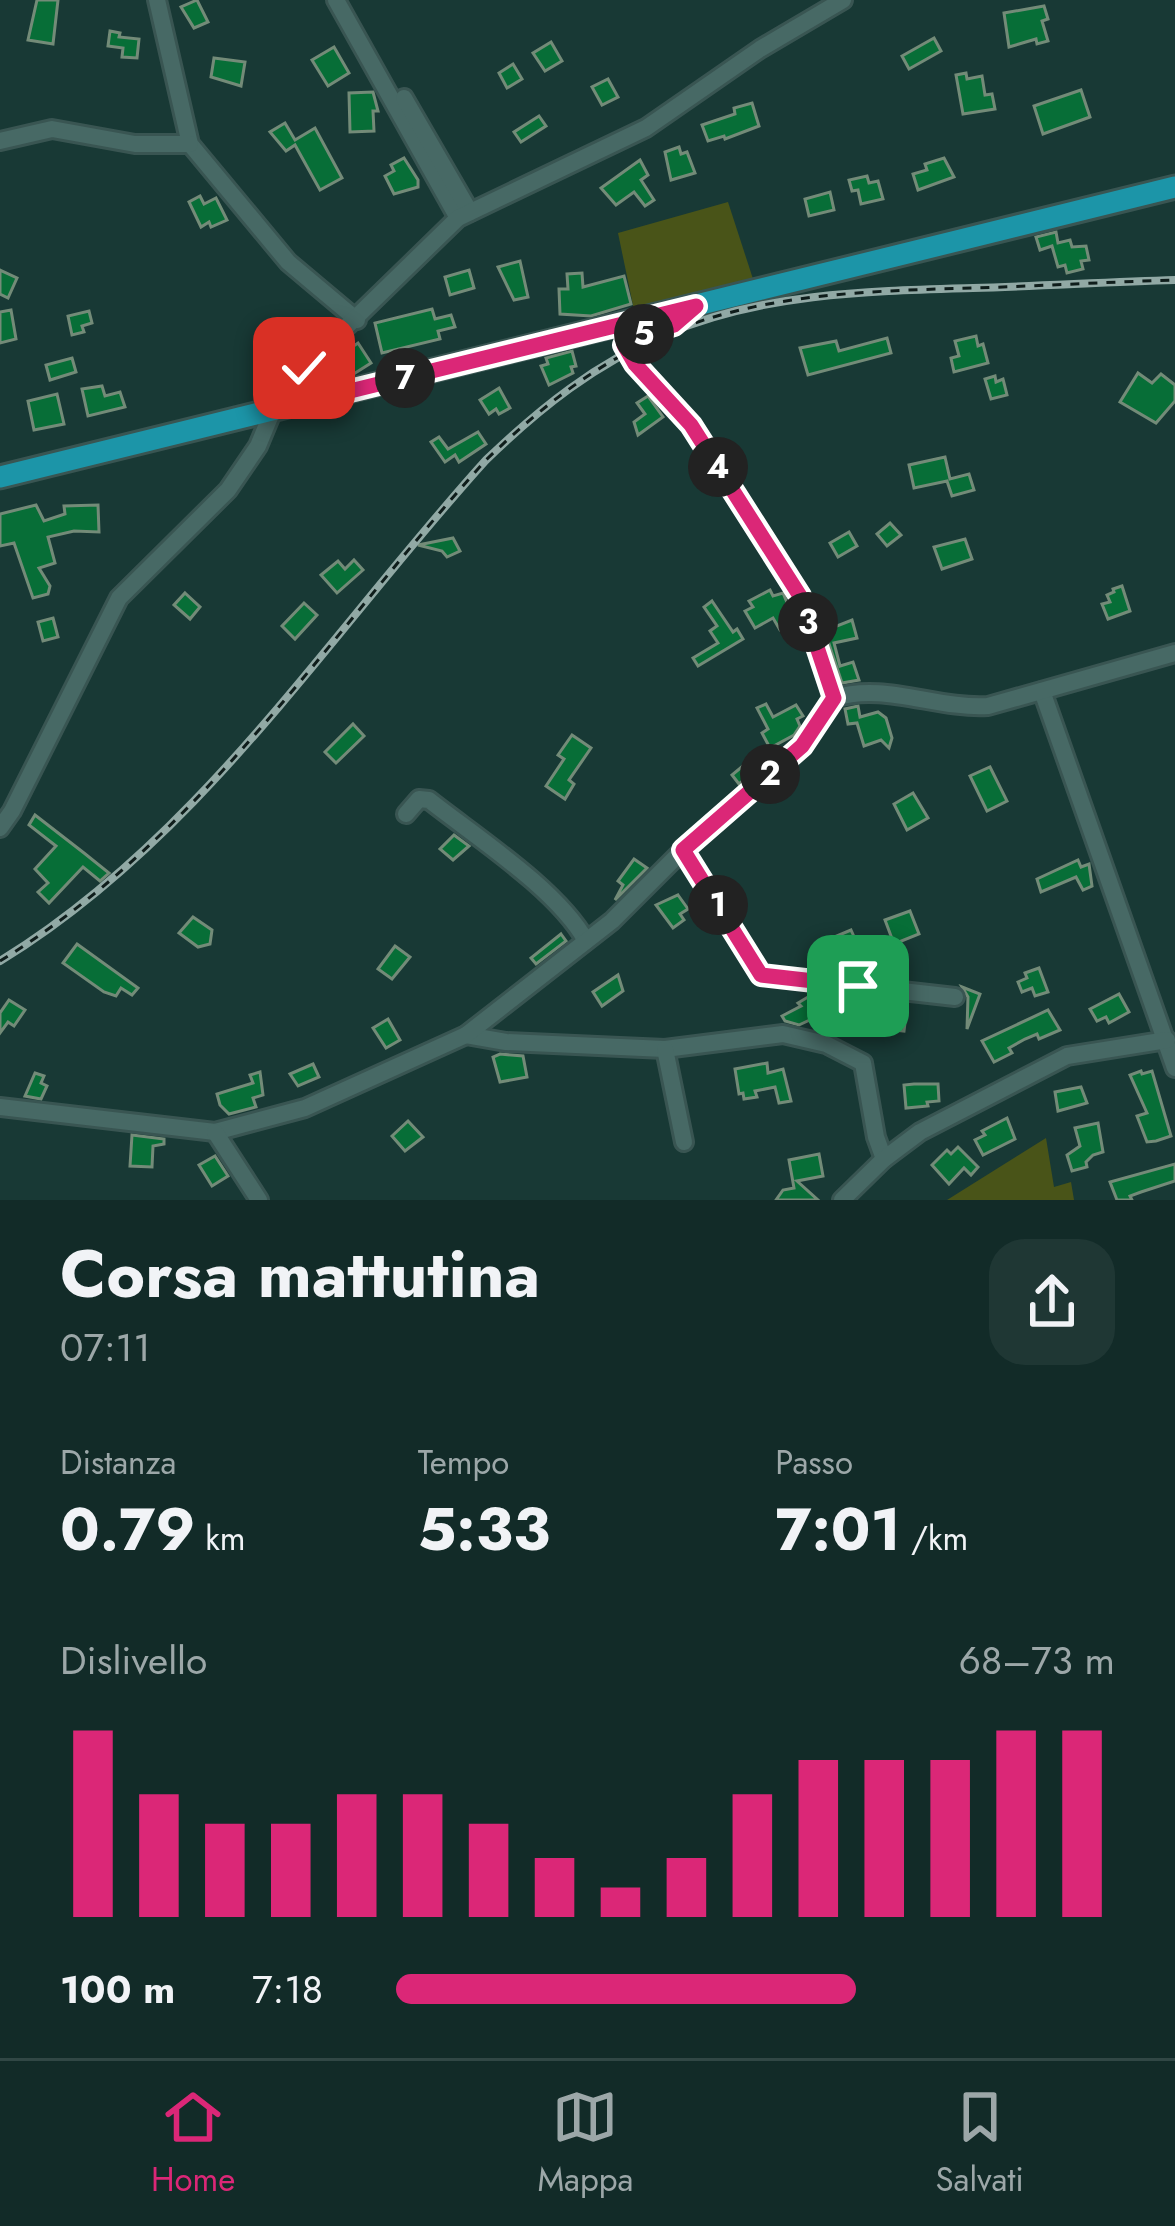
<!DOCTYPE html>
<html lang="it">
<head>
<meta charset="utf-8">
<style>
  :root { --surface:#122b28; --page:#1f3734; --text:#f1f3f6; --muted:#9ca7a8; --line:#314745; --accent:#db2777 }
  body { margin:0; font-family:Jost,sans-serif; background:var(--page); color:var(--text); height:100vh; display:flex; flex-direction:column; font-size:45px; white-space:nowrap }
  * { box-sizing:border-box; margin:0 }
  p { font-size:39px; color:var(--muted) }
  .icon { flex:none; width:66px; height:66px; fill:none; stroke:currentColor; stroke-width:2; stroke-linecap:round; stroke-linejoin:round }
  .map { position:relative; height:1200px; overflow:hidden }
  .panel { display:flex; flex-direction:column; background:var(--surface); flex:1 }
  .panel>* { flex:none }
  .pin { position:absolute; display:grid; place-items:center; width:102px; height:102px; color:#fff; margin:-51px; border-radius:24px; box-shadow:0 6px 18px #0006 }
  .km { position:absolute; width:60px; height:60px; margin:-30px; border-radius:50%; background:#222; color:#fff; font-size:33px; line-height:60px; text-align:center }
  .round { display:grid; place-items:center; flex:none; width:126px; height:126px; border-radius:36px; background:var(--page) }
  .overview { display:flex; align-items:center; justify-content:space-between; height:204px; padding:0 60px }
  h1 { font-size:66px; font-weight:700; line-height:90px }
  .metrics { display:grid; grid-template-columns:repeat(3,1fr); gap:18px; height:204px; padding:12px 60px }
  .metrics div { display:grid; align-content:center }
  .metrics b { font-size:60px; font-weight:700 }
  .metrics small { font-size:33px; font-weight:400 }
  .metrics p { font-size:33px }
  .chart { height:336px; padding:24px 60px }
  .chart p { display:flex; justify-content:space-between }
  .chart svg { width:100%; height:216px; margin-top:12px; stroke:var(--accent); stroke-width:6 }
  ul { padding:0 60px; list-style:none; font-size:39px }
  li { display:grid; grid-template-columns:192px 144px 1fr; align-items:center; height:90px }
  li i { height:30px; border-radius:15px; background:var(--accent) }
  .tab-bar { display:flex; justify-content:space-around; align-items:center; height:168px; border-top:3px solid var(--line); background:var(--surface); font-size:33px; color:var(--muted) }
  .tab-bar a { display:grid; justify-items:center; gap:6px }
  .tab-bar .on { color:var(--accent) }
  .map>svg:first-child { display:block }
  .green { fill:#495418 }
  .building { fill:#076e37; stroke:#738b78; stroke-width:3 }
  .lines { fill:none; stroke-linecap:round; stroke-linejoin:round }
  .minor-casing { stroke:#395552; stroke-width:22 }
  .major-casing { stroke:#395552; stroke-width:27 }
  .minor { stroke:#476965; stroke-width:16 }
  .major { stroke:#1c95a8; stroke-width:21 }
  .rail-casing { stroke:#91a9a5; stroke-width:8 }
  .rail { stroke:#0f1d1b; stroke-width:3; stroke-dasharray:9; stroke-linecap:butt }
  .minor-bridge-casing { stroke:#395552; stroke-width:22; stroke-linecap:butt }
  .minor-bridge { stroke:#476965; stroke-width:16 }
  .route-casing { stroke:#fff; stroke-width:24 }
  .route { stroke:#db2777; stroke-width:15 }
</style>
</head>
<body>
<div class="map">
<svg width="1175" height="1200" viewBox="0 0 1175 1200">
  <rect width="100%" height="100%" fill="#183935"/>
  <g class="green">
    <polygon points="728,202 754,282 634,310 618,233"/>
    <polygon points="1046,1138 1054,1187 1071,1182 1074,1200 947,1200"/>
  </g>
  <g class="building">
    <polygon points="37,0 58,0 53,44 28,40"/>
    <polygon points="197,0 208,22 194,28 181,7"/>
    <polygon points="1044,6 1048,19 1042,21 1048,41 1037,44 1036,39 1009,47 1004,13"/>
    <polygon points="110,31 120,33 119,37 139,39 137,58 122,57 123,48 108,46"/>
    <polygon points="934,38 941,51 909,69 902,56"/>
    <polygon points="551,42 562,61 545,71 533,53"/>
    <polygon points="334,47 349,73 328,86 312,60"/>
    <polygon points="214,58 245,62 241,86 211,77"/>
    <polygon points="513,64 522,79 507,88 499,73"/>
    <polygon points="966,73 967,79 982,76 985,95 992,94 995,109 963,114 956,75"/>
    <polygon points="608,79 618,97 602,105 592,87"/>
    <polygon points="1081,90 1090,117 1043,134 1034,106"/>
    <polygon points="373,92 378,111 373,111 374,131 350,132 349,93"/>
    <polygon points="752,103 759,126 725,139 724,136 708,141 702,125 735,114 734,108"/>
    <polygon points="539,116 546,126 521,142 514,132"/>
    <polygon points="285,123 295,140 315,128 342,178 320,190 295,145 286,151 270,132"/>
    <polygon points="679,147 681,154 687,152 695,173 671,180 665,152"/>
    <polygon points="404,158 418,180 418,187 394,194 385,176 394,171 391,165"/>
    <polygon points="944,158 954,177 918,190 913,174 927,170 925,164"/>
    <polygon points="640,160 648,175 641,180 654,200 645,206 634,192 616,205 601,188"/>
    <polygon points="867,176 869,183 878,181 883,199 861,204 858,190 852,191 849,180"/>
    <polygon points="830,192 834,210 809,216 805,199"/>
    <polygon points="200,196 204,204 216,198 227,220 211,227 209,222 201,227 189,202"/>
    <polygon points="1056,232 1058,243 1070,240 1072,247 1086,246 1089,260 1081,261 1083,269 1067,273 1065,265 1058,267 1052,246 1040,250 1036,237"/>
    <polygon points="520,261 528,297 514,300 498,267"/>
    <polygon points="0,270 17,278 8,298 0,294"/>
    <polygon points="469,270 474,288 450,295 445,277"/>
    <polygon points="582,273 583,287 624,276 631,304 591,316 560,314 559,289 568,289 567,274"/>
    <polygon points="432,309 435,319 451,315 455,327 438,331 440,339 382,353 375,323"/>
    <polygon points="11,310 16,339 0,343 0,312"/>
    <polygon points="89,311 92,323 82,326 84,332 72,335 68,316"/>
    <polygon points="976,336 978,346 983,344 988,363 954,372 951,358 959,356 955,341"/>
    <polygon points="887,338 891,353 808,375 800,348 836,341 839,351"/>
    <polygon points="358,343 371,363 352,375 339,356"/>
    <polygon points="283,346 293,357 302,352 282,375 279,388 271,388 272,374 256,363 263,356 271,358"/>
    <polygon points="572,351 576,366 571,367 573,373 549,385 541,366 548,364 546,358"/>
    <polygon points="72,358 76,372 50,380 46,365"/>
    <polygon points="1138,373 1152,383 1161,374 1175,385 1175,401 1156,423 1120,402"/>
    <polygon points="995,376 996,382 1003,379 1007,395 991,399 985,379"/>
    <polygon points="102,386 105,396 120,392 125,407 88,416 82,389"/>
    <polygon points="499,388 510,408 499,414 496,409 489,414 480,400"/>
    <polygon points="57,394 64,424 34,430 28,401"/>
    <polygon points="648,396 663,417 638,435 634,422 645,414 637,403"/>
    <polygon points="478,432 486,444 459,462 455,455 445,462 431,442 439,437 448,449"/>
    <polygon points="945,457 950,479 969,474 974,490 952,496 947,481 914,488 909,465"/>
    <polygon points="36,505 44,521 65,514 64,506 98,505 99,532 74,531 48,537 55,563 39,568 50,586 48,594 33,598 14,543 0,546 0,514"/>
    <polygon points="890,523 901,535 887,546 877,534"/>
    <polygon points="849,532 857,546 838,557 830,543"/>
    <polygon points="453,538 460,551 447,557 442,551 418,545"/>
    <polygon points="965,539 972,559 942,569 934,547"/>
    <polygon points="354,560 363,570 337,593 321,575 338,561 345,569"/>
    <polygon points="1122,586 1130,611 1108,619 1102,604 1110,602 1107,595 1114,592 1113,589"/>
    <polygon points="770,590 773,596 783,593 796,624 780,630 773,618 755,628 745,611 753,607 749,601"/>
    <polygon points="185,593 200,607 190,619 174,605"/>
    <polygon points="712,601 733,632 737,629 743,639 698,666 693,658 718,643 710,631 717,626 704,607"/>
    <polygon points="304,603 317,615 295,639 282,626"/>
    <polygon points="53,618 58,637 43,641 38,622"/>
    <polygon points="852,620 857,638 834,643 840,666 853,662 859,680 842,683 826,635 831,634 829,629"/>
    <polygon points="766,704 773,717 796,705 803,716 797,719 800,726 794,735 770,748 762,733 768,729 757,708"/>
    <polygon points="858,706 860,717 878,712 886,718 892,738 889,748 881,740 864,746 857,723 848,724 845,709"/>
    <polygon points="353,724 364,736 336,763 325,752"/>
    <polygon points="572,735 591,748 569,780 574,784 565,799 546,786 564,759 558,755"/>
    <polygon points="769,753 769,758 739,784 732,775 750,760 755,765"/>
    <polygon points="990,767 1007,801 987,811 970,776"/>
    <polygon points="913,793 928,818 907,830 894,804"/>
    <polygon points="35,815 84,853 109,873 100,881 83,867 49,903 38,892 48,883 35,869 56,846 29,825"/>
    <polygon points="454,835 469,846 453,860 440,849"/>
    <polygon points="634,859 647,868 615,900 623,885 618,881"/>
    <polygon points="1078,860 1081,867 1089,864 1092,886 1083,890 1076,877 1041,892 1037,879"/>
    <polygon points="678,895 688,909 680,914 684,920 673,928 656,905"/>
    <polygon points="910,911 919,934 894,944 885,920"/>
    <polygon points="193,917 212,930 210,944 198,947 179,933"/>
    <polygon points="851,930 861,952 831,965 825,951 831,948 827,940"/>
    <polygon points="561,934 566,941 536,964 531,958"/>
    <polygon points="77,944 138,988 132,995 121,988 116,996 104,992 63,963"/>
    <polygon points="395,946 410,957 392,979 378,969"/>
    <polygon points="1039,968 1048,992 1035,996 1032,988 1022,992 1018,982 1027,978 1025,973"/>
    <polygon points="618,975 623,991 602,1006 593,992"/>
    <polygon points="962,987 980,994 967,1029 968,997"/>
    <polygon points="813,994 827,997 838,1014 817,1027 812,1019 799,1025 785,1021 782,1016 801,1006 798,1003"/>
    <polygon points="1119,994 1129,1012 1109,1023 1106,1017 1097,1021 1090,1009"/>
    <polygon points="9,1000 25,1010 14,1026 8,1022 0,1033 0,1013"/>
    <polygon points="880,1003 907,1007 904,1031 874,1028"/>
    <polygon points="1048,1010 1060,1030 1039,1039 1037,1034 1025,1039 1009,1048 1012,1053 994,1062 982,1041"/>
    <polygon points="388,1019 400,1040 386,1048 373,1028"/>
    <polygon points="500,1054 523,1056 527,1077 500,1082 493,1057"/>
    <polygon points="767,1063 768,1073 783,1069 791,1101 779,1103 775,1087 755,1091 757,1097 744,1099 743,1093 739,1094 735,1069"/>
    <polygon points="313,1064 319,1077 298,1086 290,1074"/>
    <polygon points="1141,1071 1142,1074 1152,1071 1171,1136 1156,1141 1147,1142 1137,1116 1147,1113 1130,1075"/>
    <polygon points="260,1072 263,1095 253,1098 256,1107 229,1114 220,1105 217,1094 253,1083 250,1075"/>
    <polygon points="35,1073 44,1076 41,1083 47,1086 41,1099 25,1096"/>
    <polygon points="914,1084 938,1084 939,1101 927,1102 928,1106 906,1108 904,1085"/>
    <polygon points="1081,1087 1087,1103 1058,1111 1055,1092"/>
    <polygon points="1007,1118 1015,1139 983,1155 975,1140 985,1135 982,1131"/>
    <polygon points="408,1121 423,1137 405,1151 392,1136"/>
    <polygon points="1098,1123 1103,1152 1093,1155 1086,1162 1087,1167 1072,1171 1067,1155 1080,1146 1075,1128"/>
    <polygon points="132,1135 164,1139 164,1144 153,1146 152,1167 130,1166"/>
    <polygon points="958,1147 978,1167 971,1175 964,1168 949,1184 932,1165 947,1150 951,1154"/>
    <polygon points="819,1154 823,1176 797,1181 818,1200 776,1200 783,1190 794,1188 789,1160"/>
    <polygon points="215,1156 228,1176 212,1186 199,1165"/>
    <polygon points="1175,1164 1175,1181 1141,1192 1130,1196 1132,1200 1117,1200 1110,1182"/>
  </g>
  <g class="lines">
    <g class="minor-casing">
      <g id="minor">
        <polyline points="157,0 190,144 288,262 357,320"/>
        <polyline points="336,0 458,218"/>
        <polyline points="404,98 470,212"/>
        <polyline points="0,141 52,129 135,144 190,144"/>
        <polyline points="624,345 627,339 674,324 696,306"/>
        <polyline points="635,363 691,425 800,596 834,698"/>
        <polyline points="289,406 292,383 304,368 458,218 646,128 760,49 843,0"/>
        <polyline points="1042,691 1175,1068"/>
        <path d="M834,698C884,682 936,709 988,706L1175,653"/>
        <path d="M406,814L419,799L429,800C476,837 558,890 586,941"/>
        <polyline points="0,828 12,811 119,598 228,490 258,446 273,410"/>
        <polyline points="683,850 761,975 955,997"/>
        <polyline points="466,1035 506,1042 665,1049 783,1034 826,1044 863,1063 876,1137 884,1159"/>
        <polyline points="665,1049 684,1142"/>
        <polyline points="0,1107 215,1132 305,1108 466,1035 612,921 683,850 802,746 834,698"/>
        <polyline points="215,1132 259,1200"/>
        <polyline points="842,1200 884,1159 920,1132 1067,1056 1167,1040"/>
      </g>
    </g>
    <g class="major-casing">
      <polyline id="major" points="0,477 1175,187"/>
    </g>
    <use href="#minor" class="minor"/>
    <use href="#major" class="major"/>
    <g class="rail-casing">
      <path id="rail" d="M0,961C200,839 331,631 486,460C540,408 596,363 666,334C763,293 869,291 973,288C1040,286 1108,282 1175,280"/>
    </g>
    <use href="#rail" class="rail"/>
    <g class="minor-bridge-casing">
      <polyline id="minor-bridge" points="624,345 635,363"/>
    </g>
    <use href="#minor-bridge" class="minor-bridge"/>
  </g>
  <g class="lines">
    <g class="route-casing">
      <polyline id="route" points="304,368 292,383 289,406 696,306 674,325 627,339 624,345 635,364 691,425 800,596 834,698 802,746 683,850 761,975 858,986"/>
    </g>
    <use href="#route" class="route"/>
  </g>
</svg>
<div class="pin" style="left:858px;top:986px;background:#1e9e55"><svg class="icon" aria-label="arrive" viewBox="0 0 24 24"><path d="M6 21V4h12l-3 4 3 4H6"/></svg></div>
<div class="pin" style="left:304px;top:368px;background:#d93025"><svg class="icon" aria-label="check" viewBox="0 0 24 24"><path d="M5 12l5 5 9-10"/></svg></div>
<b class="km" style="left:718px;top:905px">1</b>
<b class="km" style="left:770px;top:774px">2</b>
<b class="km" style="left:808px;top:622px">3</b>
<b class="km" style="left:718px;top:467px">4</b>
<b class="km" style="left:644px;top:334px">5</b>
<b class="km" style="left:405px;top:378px">7</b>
</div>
<section class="panel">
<div class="overview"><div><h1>Corsa mattutina</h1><p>07:11</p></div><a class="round"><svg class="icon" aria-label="share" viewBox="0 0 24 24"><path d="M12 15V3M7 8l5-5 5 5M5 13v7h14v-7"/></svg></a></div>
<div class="metrics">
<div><p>Distanza</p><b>0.79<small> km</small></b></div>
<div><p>Tempo</p><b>5:33</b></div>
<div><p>Passo</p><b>7:01<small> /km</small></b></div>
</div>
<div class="chart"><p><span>Dislivello</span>68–73 m</p>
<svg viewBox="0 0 160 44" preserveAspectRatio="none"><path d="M5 44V6M15 44V19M25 44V25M35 44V25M45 44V19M55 44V19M65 44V25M75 44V32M85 44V38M95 44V32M105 44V19M115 44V12M125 44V12M135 44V12M145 44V6M155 44V6"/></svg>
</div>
<ul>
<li><b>100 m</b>7:18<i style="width:64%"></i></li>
</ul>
</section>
<nav class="tab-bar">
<a class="on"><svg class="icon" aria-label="home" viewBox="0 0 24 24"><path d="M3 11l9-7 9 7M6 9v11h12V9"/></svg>Home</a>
<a><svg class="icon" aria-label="map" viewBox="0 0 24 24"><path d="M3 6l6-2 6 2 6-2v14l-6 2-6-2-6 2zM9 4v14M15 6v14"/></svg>Mappa</a>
<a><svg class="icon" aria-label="saved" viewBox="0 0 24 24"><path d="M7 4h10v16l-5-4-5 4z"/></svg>Salvati</a>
</nav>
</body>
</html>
